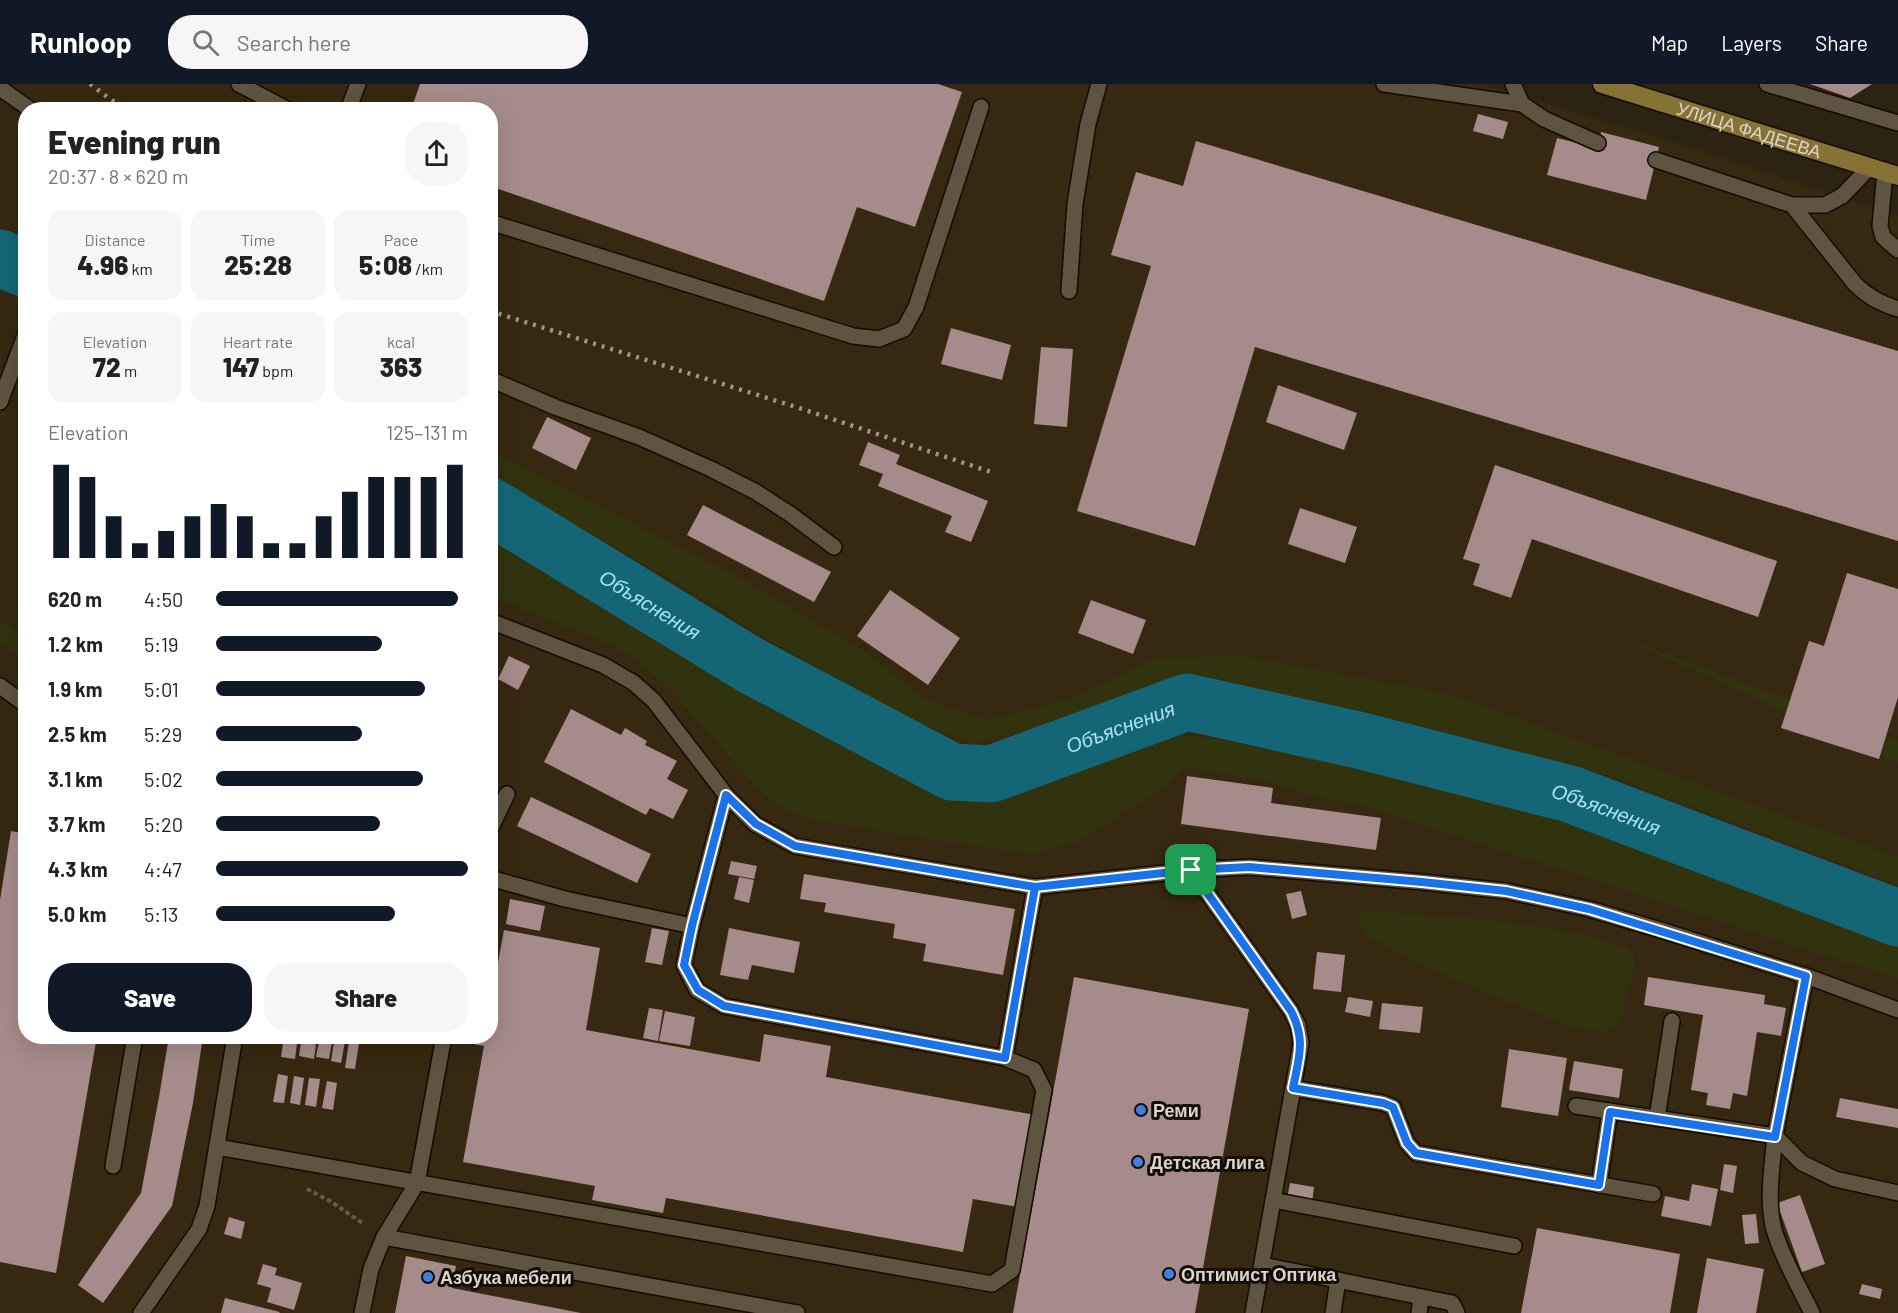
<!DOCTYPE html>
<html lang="en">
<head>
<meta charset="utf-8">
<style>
  :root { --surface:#fff; --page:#f6f6f6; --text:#222; --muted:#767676; --accent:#111827 }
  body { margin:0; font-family:Barlow,sans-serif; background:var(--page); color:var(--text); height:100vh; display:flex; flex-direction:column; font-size:22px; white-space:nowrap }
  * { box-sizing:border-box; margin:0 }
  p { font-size:20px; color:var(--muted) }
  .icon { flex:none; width:33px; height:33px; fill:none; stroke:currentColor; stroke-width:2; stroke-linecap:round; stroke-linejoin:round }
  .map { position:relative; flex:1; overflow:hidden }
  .details { position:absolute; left:18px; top:18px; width:480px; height:942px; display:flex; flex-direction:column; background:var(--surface); border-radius:24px; box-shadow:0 6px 24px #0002 }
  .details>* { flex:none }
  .pin { position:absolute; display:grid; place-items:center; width:51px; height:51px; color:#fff; margin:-26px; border-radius:12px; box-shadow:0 3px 9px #0006 }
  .round { display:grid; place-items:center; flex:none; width:63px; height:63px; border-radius:24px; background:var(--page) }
  .head { display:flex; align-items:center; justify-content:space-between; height:102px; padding:0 30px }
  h1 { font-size:33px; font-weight:800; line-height:45px }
  .stats { display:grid; grid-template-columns:repeat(3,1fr); gap:9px; height:102px; padding:6px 30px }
  .stats div { display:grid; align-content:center; border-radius:15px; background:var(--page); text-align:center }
  .stats b { font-size:26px; font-weight:800 }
  .stats small { font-size:16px; font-weight:400 }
  .stats p { font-size:16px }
  .chart { height:168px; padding:12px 30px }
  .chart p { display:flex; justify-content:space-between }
  .chart svg { width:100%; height:108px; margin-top:6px; stroke:var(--accent); stroke-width:6 }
  .primary-button { display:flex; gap:12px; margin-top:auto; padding:12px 30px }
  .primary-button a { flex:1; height:69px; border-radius:24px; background:var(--accent); color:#fff; font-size:24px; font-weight:800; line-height:69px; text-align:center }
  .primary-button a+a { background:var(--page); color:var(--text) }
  ul { padding:0 30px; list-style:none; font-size:20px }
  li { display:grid; grid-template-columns:96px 72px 1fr; align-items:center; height:45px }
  li i { height:15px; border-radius:8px; background:var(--accent) }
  header { display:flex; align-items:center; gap:36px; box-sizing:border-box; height:84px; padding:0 30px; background:var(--accent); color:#fff }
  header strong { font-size:28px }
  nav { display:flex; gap:33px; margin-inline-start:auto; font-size:21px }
  .search { width:420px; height:54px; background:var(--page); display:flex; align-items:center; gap:15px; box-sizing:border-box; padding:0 21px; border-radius:24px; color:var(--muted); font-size:22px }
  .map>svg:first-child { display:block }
  .built { fill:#362811; fill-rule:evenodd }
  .green { fill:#31320e }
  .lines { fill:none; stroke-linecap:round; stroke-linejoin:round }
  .river { stroke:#146676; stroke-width:57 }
  .building { fill:#a58b89 }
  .lane-casing { stroke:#150c01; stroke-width:18 }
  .primary-casing { stroke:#150c01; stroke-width:21 }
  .path { stroke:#645b4d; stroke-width:4; stroke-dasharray:4.5 3; stroke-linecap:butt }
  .lane { stroke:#5f5341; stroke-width:15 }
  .primary { stroke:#877236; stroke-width:18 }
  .rail { stroke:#9e968a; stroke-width:4.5; stroke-dasharray:3 6; stroke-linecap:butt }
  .route-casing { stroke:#fff; stroke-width:12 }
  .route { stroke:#1a73e8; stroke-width:8 }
  .shop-dot { fill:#3f7fe0; stroke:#120d07; stroke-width:2 }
  .labels { text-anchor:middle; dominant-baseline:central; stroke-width:6; stroke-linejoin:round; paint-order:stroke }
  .street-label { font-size:18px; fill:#dcd5cb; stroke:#120d07 }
  .poi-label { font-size:18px; font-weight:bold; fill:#dcd5cb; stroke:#120d07; text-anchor:start }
  .water-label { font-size:20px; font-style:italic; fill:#a8e3f2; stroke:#120d07 }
</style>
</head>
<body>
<header>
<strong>Runloop</strong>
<div class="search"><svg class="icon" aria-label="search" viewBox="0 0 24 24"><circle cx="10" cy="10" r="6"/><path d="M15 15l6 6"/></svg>Search here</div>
<nav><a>Map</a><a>Layers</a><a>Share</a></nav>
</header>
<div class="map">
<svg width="1898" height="1229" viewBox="0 0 1898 1229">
  <rect width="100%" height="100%" fill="#2d2313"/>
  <path class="built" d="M0,0H1482L1681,60L1898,132V1229H0ZM26,26H490V952H26Z"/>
  <g class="green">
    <polygon points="491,366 749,499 863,566 929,617 986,636 1075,613 1154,574 1245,572 1454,611 1898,773 1898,801 1607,691 1183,594 1079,633 972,660 911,635 761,552 709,518 491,392"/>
    <polygon points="491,446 723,596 938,710 982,715 1170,651 1197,652 1337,676 1572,735 1898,862 1898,895 1357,720 1306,711 1287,702 1190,684 1181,688 1169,701 1080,757 1033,771 810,736 776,721 750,696 670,606 645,583 616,563 491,513"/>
    <polygon points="0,537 25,550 25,572 0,560"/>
    <polygon points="1611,549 1898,656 1898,679"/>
    <polygon points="1364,826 1499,837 1577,849 1626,863 1634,872 1634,884 1621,937 1607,948 1572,944 1419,881 1367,852 1357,835"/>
  </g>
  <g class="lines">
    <g class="river">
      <polyline points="0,174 26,185"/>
      <path id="s1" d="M490,422L750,581L952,688L991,690L1187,618L1358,656L1570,710L1898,834"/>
    </g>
  </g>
  <g class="building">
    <polygon points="420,0 938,0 962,8 915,143 857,123 824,217 490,102 490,26 411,26"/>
    <polygon points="1810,0 1872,0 1850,14"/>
    <polygon points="1478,30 1508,38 1503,55 1473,47"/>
    <polygon points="1601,48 1659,63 1646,116 1547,91 1557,54 1597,64"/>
    <polygon points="1196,57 1898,267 1898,457 1255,263 1195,462 1077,427 1151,182 1111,171 1136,88 1183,102"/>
    <polygon points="951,244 1011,261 1002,296 941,280"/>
    <polygon points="1041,263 1073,265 1067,343 1034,340"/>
    <polygon points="1278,301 1357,329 1344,366 1266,338"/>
    <polygon points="547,333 591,354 576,386 532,364"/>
    <polygon points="868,358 900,371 896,380 988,417 971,458 945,448 952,432 878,402 883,390 859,381"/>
    <polygon points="1495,381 1777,477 1758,533 1532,455 1511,514 1473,501 1480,480 1463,475"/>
    <polygon points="703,421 831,488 814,518 687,451"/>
    <polygon points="1300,424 1357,443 1345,479 1288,460"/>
    <polygon points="1847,489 1898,505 1898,613 1879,675 1781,644 1809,557 1824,562"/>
    <polygon points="890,506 960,554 928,601 857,552"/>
    <polygon points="1091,516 1146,536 1133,570 1078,549"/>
    <polygon points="509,572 530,582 518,606 498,595"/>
    <polygon points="571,625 621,651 625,644 647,657 645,661 677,677 667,695 688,706 673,735 650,724 646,731 544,678"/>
    <polygon points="1187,692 1273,704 1271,719 1381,734 1376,766 1181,740"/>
    <polygon points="531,713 651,770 637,799 517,742"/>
    <polygon points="11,747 26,750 26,952 97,952 56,1189 0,1178 0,816"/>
    <polygon points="731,777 757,782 754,795 728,790"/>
    <polygon points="804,790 1015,825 1003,891 923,877 926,860 893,854 895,840 824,828 826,819 800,815"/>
    <polygon points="739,793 754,796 749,819 734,815"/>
    <polygon points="1301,807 1307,831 1292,835 1286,810"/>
    <polygon points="510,815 545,822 540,847 506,840"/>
    <polygon points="652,844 669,847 662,881 645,878"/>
    <polygon points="729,844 800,858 794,889 752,881 748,896 720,891"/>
    <polygon points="504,846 600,864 586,946 760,978 764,950 831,962 826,993 1035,1031 1018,1123 973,1115 963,1168 666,1114 663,1129 592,1116 595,1102 463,1078 484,962 463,958 464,952 490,952 490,900 494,900"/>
    <polygon points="1317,868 1345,871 1341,908 1313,905"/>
    <polygon points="1074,893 1249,925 1195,1229 1013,1229"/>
    <polygon points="1648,893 1765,911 1764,920 1786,924 1781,952 1757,948 1747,1012 1733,1009 1730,1025 1706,1021 1708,1009 1691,1006 1703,931 1644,921"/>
    <polygon points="1348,913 1373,917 1370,933 1345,928"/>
    <polygon points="1382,919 1423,923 1420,949 1379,945"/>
    <polygon points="649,924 663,926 658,957 643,954"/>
    <polygon points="665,927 695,933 690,962 659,957"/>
    <polygon points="169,952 203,952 193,1019 172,1122 103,1219 78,1201 141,1109 159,1013"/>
    <polygon points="284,952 298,952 295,975 281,973"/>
    <polygon points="302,952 317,952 314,975 299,972"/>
    <polygon points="320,952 333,952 329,975 316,973"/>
    <polygon points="335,952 346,952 341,979 331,977"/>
    <polygon points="349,957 359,959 355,985 345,984"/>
    <polygon points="1509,965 1567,974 1558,1032 1501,1023"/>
    <polygon points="1574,977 1623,985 1619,1014 1569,1006"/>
    <polygon points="278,990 288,992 284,1019 273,1018"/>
    <polygon points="294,992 304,994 300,1021 290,1019"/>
    <polygon points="309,994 320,995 316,1023 305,1021"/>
    <polygon points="327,997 337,999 333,1026 322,1024"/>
    <polygon points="1840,1014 1898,1025 1898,1044 1836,1033"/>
    <polygon points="1724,1080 1737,1082 1733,1109 1720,1106"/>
    <polygon points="1290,1099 1314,1103 1312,1119 1287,1115"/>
    <polygon points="1692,1100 1718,1105 1711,1142 1661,1132 1665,1112 1689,1117"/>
    <polygon points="1800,1111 1825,1180 1802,1188 1777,1119"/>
    <polygon points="1756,1130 1759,1159 1745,1160 1742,1131"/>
    <polygon points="229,1133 245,1138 241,1155 224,1150"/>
    <polygon points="1537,1144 1680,1170 1670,1229 1521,1229"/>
    <polygon points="406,1172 456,1182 452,1204 581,1229 395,1229"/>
    <polygon points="1707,1174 1764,1185 1756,1229 1697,1229"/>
    <polygon points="263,1180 277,1184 275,1191 302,1199 294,1226 267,1218 271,1204 257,1200"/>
    <polygon points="1862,1200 1882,1205 1880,1215 1859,1210"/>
    <polygon points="225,1214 280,1228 279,1229 221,1229"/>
  </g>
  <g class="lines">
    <g class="lane-casing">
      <g id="lane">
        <polyline points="239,0 288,26"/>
        <polyline points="1384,0 1522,20"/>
        <polyline points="1513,0 1522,20 1544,35 1598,59"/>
        <polyline points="1767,0 1898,39"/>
        <polyline points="0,4 31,26"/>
        <polyline points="348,26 358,0"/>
        <polyline points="1656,76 1792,121 1825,121 1842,112 1870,83"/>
        <polyline points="1885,88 1880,142 1883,153 1898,166"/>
        <path d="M1792,121L1855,200C1868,213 1880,219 1898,225"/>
        <polyline points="490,138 853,252 879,255 904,245 916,223 981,23"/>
        <polyline points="1069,207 1075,120 1088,40 1099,0"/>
        <polyline points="490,295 555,323 639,353 711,385 756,408 790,430 834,463"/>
        <polyline points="0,318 26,249"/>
        <polyline points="490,537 603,581 634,599 654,617 726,711 755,740 795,762 1035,803 1191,786 1249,783 1422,798 1506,807 1589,825 1664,847 1806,892 1898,926"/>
        <polyline points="0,602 26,621"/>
        <polyline points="490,746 507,710"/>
        <polyline points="1191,786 1291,927 1298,941 1301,959 1253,1229"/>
        <polyline points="490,794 565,815 692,842 726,711"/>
        <polyline points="692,842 684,881 697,906 724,922 1005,974 1035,803"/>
        <polyline points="1806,892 1775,1052 1802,1079 1835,1095 1898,1109"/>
        <polyline points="1293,1004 1383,1019 1393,1023 1407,1059 1416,1069 1653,1110"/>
        <path d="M1576,1022L1775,1052C1772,1082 1766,1121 1775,1149C1784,1177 1799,1203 1812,1229"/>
        <polyline points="1657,1034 1672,937"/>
        <polyline points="217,1063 992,1200 1012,1186 1044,1006 1034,986 1005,974"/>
        <polyline points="113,1082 135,952"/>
        <polyline points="1599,1101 1610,1027"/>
        <polyline points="1273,1116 1514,1162"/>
        <polyline points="384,1153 797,1229"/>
        <polyline points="1262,1181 1452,1219 1457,1229"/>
        <polyline points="141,1229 199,1145 207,1122 235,952"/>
        <polyline points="362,1229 371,1185 384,1153 417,1099 444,952"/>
        <polyline points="1333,1229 1338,1196"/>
        <polyline points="1419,1229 1421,1213"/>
      </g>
    </g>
    <g class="primary-casing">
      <g id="primary">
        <path id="s2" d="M1602,0L1898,92"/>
      </g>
    </g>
    <polyline class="path" points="307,1105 330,1117 364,1140"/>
    <use href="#lane" class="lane"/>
    <use href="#primary" class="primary"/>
    <g class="rail">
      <polyline points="90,0 125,26"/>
      <polyline points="490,227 796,323 994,389"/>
    </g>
  </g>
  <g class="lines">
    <g class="route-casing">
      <path id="route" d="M1191,786L1035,803L1005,974L724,922L698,906L684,881L692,842L726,711L756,740L795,762L1035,803L1191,786L1249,783L1422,798L1506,807L1589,825L1806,892L1775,1053L1610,1028L1599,1101L1416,1069L1407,1059L1393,1023L1383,1019L1293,1004C1299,973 1306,956 1291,927L1191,786"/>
    </g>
    <use href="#route" class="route"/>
  </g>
  <g class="shop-dot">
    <circle cx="1141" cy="1026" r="6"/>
    <circle cx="1138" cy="1078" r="6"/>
    <circle cx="1169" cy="1190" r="6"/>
    <circle cx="428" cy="1193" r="6"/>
  </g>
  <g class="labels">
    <g class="street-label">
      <text stroke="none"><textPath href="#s2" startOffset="154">УЛИЦА ФАДЕЕВА</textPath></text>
    </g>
    <g class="poi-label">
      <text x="1153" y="1026">Реми</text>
      <text x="1150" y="1078">Детская лига</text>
      <text x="1181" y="1190">Оптимист Оптика</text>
      <text x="440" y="1193">Азбука мебели</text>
    </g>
    <g class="water-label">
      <text stroke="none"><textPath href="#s1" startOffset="188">Объяснения</textPath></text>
      <text stroke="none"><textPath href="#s1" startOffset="710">Объяснения</textPath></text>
      <text stroke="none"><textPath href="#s1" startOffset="1214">Объяснения</textPath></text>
    </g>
  </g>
</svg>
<div class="pin" style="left:1191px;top:786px;background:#1e9e55"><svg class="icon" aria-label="arrive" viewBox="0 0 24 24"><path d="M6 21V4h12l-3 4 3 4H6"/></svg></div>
<section class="details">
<div class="head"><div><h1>Evening run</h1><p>20:37 · 8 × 620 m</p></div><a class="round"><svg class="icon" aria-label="share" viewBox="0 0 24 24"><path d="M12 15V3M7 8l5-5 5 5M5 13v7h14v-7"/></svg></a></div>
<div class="stats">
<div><p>Distance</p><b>4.96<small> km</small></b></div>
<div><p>Time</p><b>25:28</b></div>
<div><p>Pace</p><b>5:08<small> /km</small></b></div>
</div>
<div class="stats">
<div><p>Elevation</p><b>72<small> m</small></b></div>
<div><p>Heart rate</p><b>147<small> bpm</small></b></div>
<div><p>kcal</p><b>363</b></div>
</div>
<div class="chart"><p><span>Elevation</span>125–131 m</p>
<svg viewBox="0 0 160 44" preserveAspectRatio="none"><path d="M5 44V6M15 44V11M25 44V27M35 44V38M45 44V33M55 44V27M65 44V22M75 44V27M85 44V38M95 44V38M105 44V27M115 44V17M125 44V11M135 44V11M145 44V11M155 44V6"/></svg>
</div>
<ul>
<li><b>620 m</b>4:50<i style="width:96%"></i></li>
<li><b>1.2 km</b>5:19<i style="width:66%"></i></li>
<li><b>1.9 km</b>5:01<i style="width:83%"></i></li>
<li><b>2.5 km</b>5:29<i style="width:58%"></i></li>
<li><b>3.1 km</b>5:02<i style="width:82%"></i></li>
<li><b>3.7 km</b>5:20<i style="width:65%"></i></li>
<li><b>4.3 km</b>4:47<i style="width:100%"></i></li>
<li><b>5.0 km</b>5:13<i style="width:71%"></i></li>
</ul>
<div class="primary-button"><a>Save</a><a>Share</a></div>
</section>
</div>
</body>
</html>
